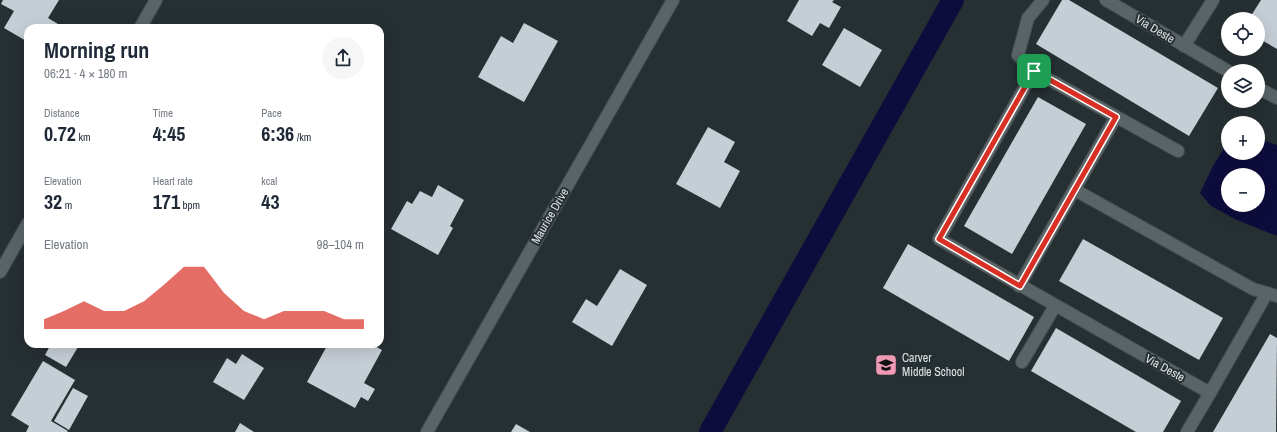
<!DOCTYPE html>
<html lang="en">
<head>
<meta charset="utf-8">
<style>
  :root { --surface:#fff; --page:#f6f6f7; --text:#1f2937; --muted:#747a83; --accent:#d93025 }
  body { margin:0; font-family:"Archivo Narrow",sans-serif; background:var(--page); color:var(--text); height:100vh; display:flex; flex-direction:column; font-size:15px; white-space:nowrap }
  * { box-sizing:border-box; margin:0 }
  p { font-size:13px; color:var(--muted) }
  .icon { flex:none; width:22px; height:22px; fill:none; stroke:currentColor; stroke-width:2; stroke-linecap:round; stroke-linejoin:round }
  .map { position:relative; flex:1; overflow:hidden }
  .sheet { position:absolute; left:24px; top:24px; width:360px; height:324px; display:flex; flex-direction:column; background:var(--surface); border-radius:12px; box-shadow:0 4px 16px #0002 }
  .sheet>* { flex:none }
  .fabs { position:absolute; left:1221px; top:12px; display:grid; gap:8px }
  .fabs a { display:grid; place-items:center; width:44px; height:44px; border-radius:50%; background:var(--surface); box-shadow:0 4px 16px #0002; font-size:20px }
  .pin { position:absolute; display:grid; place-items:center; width:34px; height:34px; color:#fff; margin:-17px; border-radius:8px; box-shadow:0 2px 6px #0006 }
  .round { display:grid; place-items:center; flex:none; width:42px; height:42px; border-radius:21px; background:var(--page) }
  .headline { display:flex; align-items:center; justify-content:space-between; height:68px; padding:0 20px }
  h1 { font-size:22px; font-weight:700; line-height:30px }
  .stats { display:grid; grid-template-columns:repeat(3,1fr); gap:6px; height:68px; padding:4px 20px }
  .stats div { display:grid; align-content:center }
  .stats b { font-size:20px; font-weight:700 }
  .stats small { font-size:11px; font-weight:400 }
  .stats p { font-size:11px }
  .chart { height:112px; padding:8px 20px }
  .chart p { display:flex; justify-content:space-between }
  .chart svg { width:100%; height:72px; margin-top:4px; fill:var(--accent); opacity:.7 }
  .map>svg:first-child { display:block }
  .water { fill:#0d0c3c; fill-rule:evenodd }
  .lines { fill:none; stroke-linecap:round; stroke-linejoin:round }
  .canal { stroke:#0d0c3c; stroke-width:22 }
  .building { fill:#c5cdd5 }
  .minor-casing { stroke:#444c4f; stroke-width:14 }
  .minor { stroke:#596467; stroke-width:12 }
  .route-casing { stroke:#fff; stroke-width:8 }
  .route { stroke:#d93025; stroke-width:5 }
  .labels { text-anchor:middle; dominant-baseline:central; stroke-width:4; stroke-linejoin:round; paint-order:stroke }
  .street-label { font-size:12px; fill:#dde3e5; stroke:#262f32 }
  .poi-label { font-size:12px; fill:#dde3e5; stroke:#262f32; text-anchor:start }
</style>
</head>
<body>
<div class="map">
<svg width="1277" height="432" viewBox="0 0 1277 432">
  <rect width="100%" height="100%" fill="#262f32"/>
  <path class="water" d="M1258,138L1277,145V236L1237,220L1211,206L1200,193L1213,166L1228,142V153H1258ZM1228,175H1258V205H1228Z"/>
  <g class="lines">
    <polyline class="canal" points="710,432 953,0"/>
  </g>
  <g class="building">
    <polygon points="3,0 59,0 48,18 58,24 56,28 28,28 28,42 4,28 14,11 1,4"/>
    <polygon points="799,0 834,0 832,2 841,7 829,28 820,23 812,36 787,21"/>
    <polygon points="1062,0 1069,0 1218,88 1189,136 1036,44"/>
    <polygon points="1261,0 1277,0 1277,49 1258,38 1258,19 1249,19"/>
    <polygon points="524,23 558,41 524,102 478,77 501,36 513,43"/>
    <polygon points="844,28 882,50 860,87 822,65"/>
    <polygon points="1038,97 1086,124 1012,254 964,226"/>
    <polygon points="708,127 735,142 724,162 740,171 720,208 676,184"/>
    <polygon points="438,185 464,200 450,226 453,228 438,255 391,229 407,201 412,204 420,191 432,197"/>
    <polygon points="1083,239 1223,318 1199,360 1059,281"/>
    <polygon points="908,244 1034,317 1009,361 883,288"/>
    <polygon points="620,269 647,285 612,346 572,322 586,299 597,306"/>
    <polygon points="1056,328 1181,401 1163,432 1136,432 1031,371"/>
    <polygon points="1270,334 1277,338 1276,432 1213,432"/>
    <polygon points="51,344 73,344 78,347 66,367 45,355"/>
    <polygon points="328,344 371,344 382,350 364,383 375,389 368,401 361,397 355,408 307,382"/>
    <polygon points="242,354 264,368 244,400 213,382 227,358 236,364"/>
    <polygon points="43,361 75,380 51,421 68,431 67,432 26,432 29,426 11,415"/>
    <polygon points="73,388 88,396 69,430 54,421"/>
    <polygon points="240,423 254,432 235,432"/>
    <polygon points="516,424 530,432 511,432"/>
  </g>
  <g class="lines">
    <g class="minor-casing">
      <g id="minor">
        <polyline points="1043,0 1028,18 1018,55 1034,71 939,239 1210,393 1267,293"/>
        <polyline points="1106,0 1228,71"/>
        <polyline points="140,28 156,0"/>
        <polyline points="1184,46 1213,0"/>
        <polyline points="1034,71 1178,151"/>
        <polyline points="1258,88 1277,98"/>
        <polyline points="1075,190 1253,289 1277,296"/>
        <polyline points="0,272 28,223"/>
        <polyline points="1019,286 1116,117"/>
        <polyline points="1022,362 1055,306"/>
        <polyline points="427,432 673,0"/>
        <polyline points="1187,432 1210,393"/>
      </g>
    </g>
    <use href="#minor" class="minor"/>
  </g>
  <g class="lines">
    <g class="route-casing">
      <polygon id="route" points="1034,71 1116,117 1020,286 939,239"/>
    </g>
    <use href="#route" class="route"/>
  </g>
  <defs>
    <g id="school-square" transform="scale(1.15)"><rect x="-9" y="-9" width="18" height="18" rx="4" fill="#f09ab6" stroke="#262f32"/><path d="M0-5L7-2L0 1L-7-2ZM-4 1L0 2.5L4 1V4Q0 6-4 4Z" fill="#111"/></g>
  </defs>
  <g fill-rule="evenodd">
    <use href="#school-square" x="886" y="365"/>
  </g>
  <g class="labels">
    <g class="street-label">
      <text transform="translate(1155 29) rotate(31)">Via Deste</text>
      <text transform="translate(550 216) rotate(-60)">Maurice Drive</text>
      <text transform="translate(1165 368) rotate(29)">Via Deste</text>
    </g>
    <g class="poi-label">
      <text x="902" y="358">Carver<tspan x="902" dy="14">Middle School</tspan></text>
    </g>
  </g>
</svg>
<div class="fabs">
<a><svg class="icon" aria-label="locate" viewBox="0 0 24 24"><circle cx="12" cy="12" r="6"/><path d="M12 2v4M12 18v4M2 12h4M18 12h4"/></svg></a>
<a><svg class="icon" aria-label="layers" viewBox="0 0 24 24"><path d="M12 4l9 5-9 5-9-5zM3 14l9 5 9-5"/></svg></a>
<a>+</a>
<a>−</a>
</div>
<div class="pin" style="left:1034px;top:71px;background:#1e9e55"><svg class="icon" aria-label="arrive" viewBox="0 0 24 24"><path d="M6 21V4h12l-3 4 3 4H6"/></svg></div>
<section class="sheet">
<div class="headline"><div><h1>Morning run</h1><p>06:21 · 4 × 180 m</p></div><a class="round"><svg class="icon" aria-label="share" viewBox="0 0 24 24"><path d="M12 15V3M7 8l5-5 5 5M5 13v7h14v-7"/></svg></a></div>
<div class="stats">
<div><p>Distance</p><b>0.72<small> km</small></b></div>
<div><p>Time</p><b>4:45</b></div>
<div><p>Pace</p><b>6:36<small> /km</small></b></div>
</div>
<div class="stats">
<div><p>Elevation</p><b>32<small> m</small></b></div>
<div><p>Heart rate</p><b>171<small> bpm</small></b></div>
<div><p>kcal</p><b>43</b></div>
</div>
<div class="chart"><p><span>Elevation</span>98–104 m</p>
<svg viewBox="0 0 160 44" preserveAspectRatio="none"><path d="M0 44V38L10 33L20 27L30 33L40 33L50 27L60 17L70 6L80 6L90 22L100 33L110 38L120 33L130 33L140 33L150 38L160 38V44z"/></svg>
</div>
</section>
</div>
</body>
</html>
